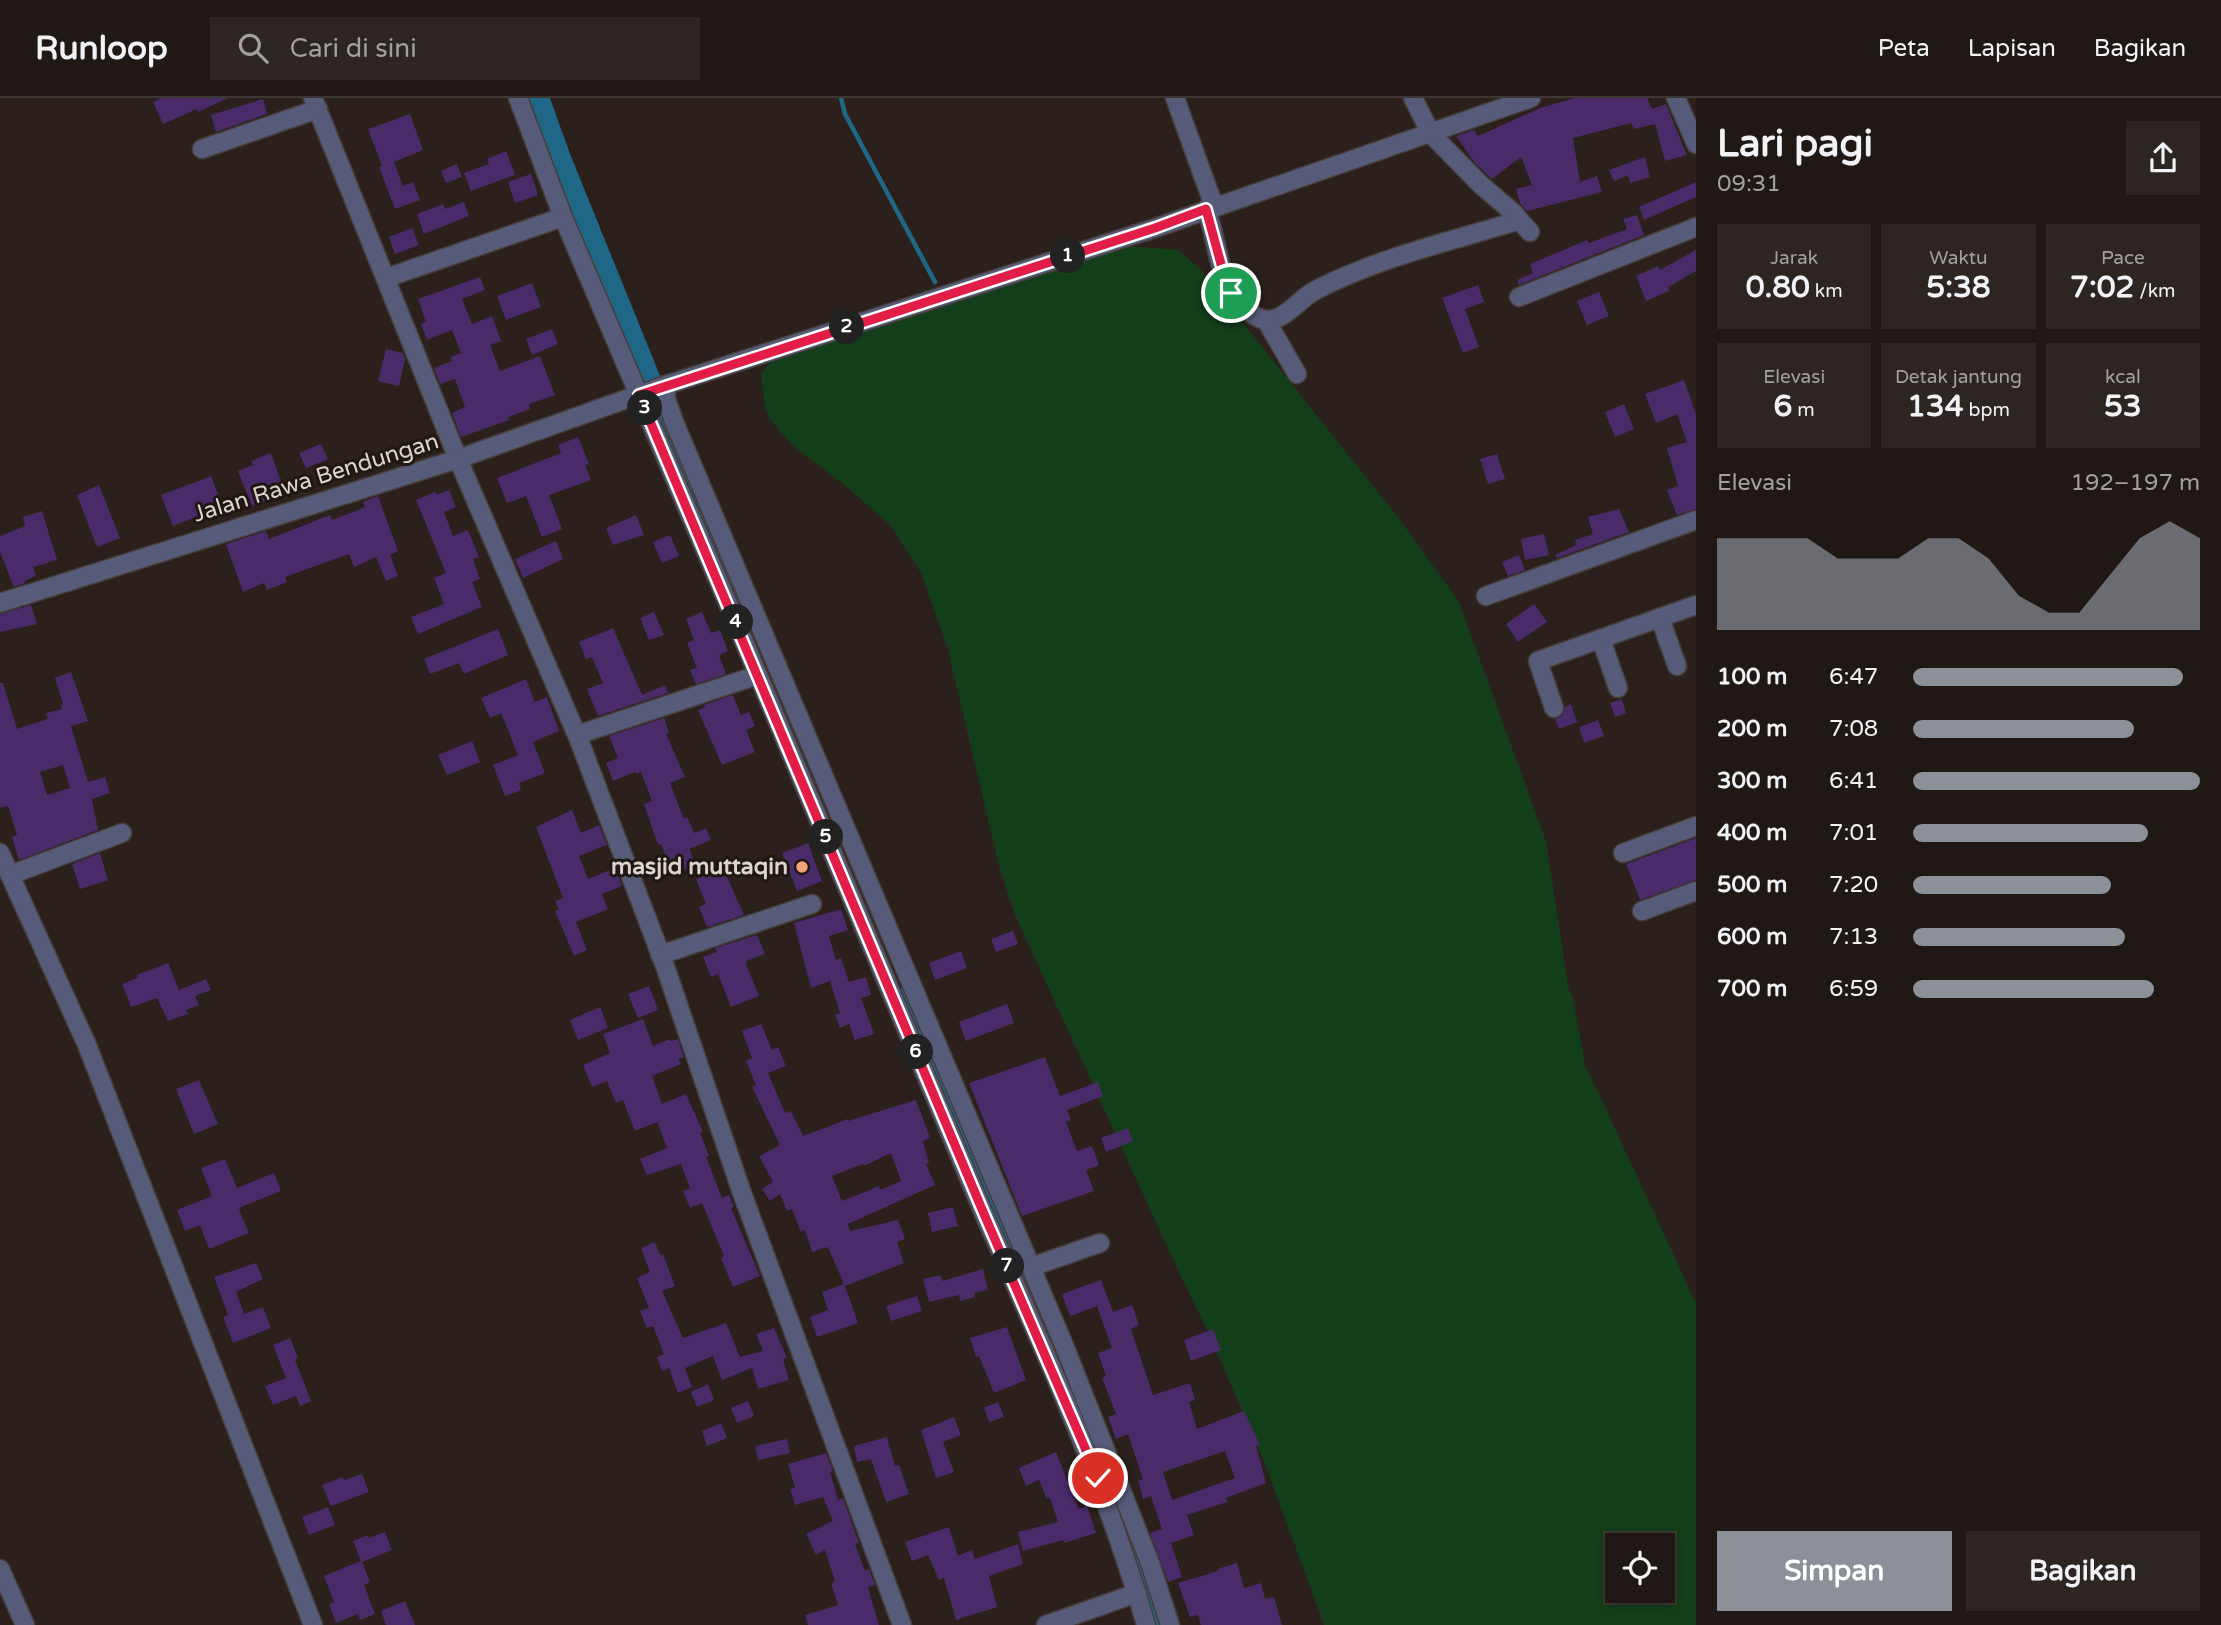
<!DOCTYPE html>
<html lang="id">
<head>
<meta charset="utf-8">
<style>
  :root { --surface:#201814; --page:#2d2522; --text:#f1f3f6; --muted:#a2a0a0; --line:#3d3734; --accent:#8c9099 }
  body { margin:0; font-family:"Varela Round",sans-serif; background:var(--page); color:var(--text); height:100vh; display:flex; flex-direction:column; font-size:26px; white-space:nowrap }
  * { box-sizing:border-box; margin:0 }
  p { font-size:23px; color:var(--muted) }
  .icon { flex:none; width:38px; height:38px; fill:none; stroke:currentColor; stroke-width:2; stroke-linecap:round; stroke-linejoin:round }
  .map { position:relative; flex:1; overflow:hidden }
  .drawer { display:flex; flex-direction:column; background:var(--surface); width:525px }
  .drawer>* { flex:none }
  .controls { position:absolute; left:1605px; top:1435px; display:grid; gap:14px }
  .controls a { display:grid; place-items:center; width:70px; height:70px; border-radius:0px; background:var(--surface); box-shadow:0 4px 10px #0003,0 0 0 2px var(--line); font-size:35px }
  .pin { position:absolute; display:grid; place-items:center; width:60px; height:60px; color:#fff; margin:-30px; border:4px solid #fff; border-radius:50%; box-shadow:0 2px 7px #0007 }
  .km { position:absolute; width:35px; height:35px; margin:-18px; border-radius:50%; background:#222; color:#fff; font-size:19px; line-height:35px; text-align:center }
  .round { display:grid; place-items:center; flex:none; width:74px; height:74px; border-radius:0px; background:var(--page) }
  .headline { display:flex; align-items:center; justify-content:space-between; height:119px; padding:0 21px }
  h1 { font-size:38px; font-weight:700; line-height:52px }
  .figures { display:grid; grid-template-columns:repeat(3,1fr); gap:10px; height:119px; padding:7px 21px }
  .figures div { display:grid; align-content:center; border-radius:0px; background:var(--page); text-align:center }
  .figures b { font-size:30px; font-weight:700 }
  .figures small { font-size:19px; font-weight:400 }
  .figures p { font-size:19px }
  .chart { height:196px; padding:14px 21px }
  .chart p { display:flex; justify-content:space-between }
  .chart svg { width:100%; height:126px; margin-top:7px; fill:var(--accent); opacity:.7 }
  .cta { display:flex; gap:14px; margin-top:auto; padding:14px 21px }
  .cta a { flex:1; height:80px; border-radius:0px; background:var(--accent); color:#fff; font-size:28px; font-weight:700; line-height:80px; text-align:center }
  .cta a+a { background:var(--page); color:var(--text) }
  ul { padding:0 21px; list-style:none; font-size:23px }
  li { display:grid; grid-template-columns:112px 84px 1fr; align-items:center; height:52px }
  li i { height:18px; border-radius:9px; background:var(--accent) }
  header { display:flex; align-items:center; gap:42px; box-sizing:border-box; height:98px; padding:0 35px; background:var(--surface); border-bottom:2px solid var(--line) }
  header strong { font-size:33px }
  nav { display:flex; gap:38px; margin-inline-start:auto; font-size:24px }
  .search { width:490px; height:63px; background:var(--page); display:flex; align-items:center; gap:18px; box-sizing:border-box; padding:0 24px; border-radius:0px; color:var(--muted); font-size:26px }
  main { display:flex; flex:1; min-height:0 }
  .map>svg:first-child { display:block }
  .green { fill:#133e1a; fill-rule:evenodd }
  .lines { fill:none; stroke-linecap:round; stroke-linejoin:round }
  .stream { stroke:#1e6787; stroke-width:4.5 }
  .river { stroke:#1e6787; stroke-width:28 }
  .building { fill:#492b6a; fill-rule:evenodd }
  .minor-casing { stroke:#473d38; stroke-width:21 }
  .minor { stroke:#565b79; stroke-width:18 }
  .route-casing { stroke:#fff; stroke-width:14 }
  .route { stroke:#e11d48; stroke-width:9 }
  .poi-dot { fill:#f0a278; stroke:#211712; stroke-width:2.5 }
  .labels { text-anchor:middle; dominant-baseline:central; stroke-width:6; stroke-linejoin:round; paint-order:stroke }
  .street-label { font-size:23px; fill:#dcd4d1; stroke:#211712 }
  .poi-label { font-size:23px; font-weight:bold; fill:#dcd4d1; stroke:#211712; text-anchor:end }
</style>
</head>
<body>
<header>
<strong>Runloop</strong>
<div class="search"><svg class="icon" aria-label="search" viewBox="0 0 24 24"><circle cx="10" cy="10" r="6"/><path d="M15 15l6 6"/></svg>Cari di sini</div>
<nav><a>Peta</a><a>Lapisan</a><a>Bagikan</a></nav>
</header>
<main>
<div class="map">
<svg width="1696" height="1527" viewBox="0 0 1696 1527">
  <rect width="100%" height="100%" fill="#2b201b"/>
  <path class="green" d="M1126,148L1178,152L1200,171L1398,419L1459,504L1546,743L1569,893L1572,896L1585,966L1696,1205V1527H1324L1264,1363L1209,1236L1176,1168L1015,817L999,768L947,548L921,475L890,427L842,385L792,347L769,320L765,310L761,276L769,265L780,259ZM1617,1447H1662V1493H1617Z"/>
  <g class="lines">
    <polyline class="stream" points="841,0 845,16 935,184"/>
    <g class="river">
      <polyline points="535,0 557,61 741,515"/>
      <polyline points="903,904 1051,1246"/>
      <polyline points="1116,1411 1145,1486 1156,1527"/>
    </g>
  </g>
  <g class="building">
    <polygon points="162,0 228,0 198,14 197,11 163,26 153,4"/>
    <polygon points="1575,0 1647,0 1652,11 1666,6 1687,57 1665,63 1655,26 1634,31 1631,25 1573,40 1580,84 1597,78 1602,94 1527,113 1520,105 1516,91 1532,87 1521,59 1492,81 1475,65 1456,38 1474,32 1478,38 1540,10"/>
    <polygon points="263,1 267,16 216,34 211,17"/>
    <polygon points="410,16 423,52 394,64 403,88 413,84 420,102 395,111 379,69 382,68 368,31"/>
    <polygon points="506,53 515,77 471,93 464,75 489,66 487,61"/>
    <polygon points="1645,59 1650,79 1630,85 1628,77 1614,83 1609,72"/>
    <polygon points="457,66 462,79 446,85 441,73"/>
    <polygon points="531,76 538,97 515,105 508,84"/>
    <polygon points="1696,84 1696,99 1644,122 1639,109"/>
    <polygon points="464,104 469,118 424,136 417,116 443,106 445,111"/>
    <polygon points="1637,117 1644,137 1519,187 1517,182 1533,175 1530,166 1587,142 1589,145 1627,131 1623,121"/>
    <polygon points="412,130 419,147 395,156 389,139"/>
    <polygon points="1696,152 1696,173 1668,189 1669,193 1646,203 1636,178 1658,168 1660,172"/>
    <polygon points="480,179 485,192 462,201 472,226 492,218 501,243 490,247 500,273 540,258 555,297 529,306 530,311 508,319 509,322 461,339 452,315 465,309 455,281 440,286 434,270 452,263 451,259 461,255 452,232 427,242 421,226 426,224 418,201"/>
    <polygon points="532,185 541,209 506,222 497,198"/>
    <polygon points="1478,187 1484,204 1465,211 1479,249 1463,255 1442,200"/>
    <polygon points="1599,194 1609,218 1587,227 1577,203"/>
    <polygon points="552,231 558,246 532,257 526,241"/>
    <polygon points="386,251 403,255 405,261 399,288 378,283"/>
    <polygon points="1684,282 1696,316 1696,411 1677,417 1667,392 1678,388 1667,350 1687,344 1677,316 1656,325 1645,296"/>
    <polygon points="1624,306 1634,331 1615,339 1605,314"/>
    <polygon points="578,339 589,366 585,367 591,382 549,397 562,431 542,439 526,398 507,405 497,380 561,355 558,347"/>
    <polygon points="321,346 328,361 306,370 299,355"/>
    <polygon points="271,355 285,395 252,408 238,373 253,367 251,363"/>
    <polygon points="1497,356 1505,381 1488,386 1480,361"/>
    <polygon points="211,378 225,414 211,420 208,414 173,428 161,397"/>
    <polygon points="99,387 120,440 97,449 77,397"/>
    <polygon points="449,392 456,409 444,414 453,438 468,432 479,459 473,461 480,481 472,484 482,509 418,536 411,519 444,506 434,480 446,475 416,402 435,394 437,397"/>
    <polygon points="378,398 398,453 390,457 398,478 386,483 376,459 354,469 349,456 285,479 287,484 267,492 264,485 243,494 226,446 266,433 269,441 330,417 332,422 365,409 363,404"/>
    <polygon points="1619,411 1629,434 1557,460 1555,457 1576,447 1575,442 1593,436 1588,419"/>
    <polygon points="42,413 57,462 33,469 36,478 24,483 25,485 14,489 0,454 0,438 25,428 23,419"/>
    <polygon points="636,417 644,437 613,447 606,430"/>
    <polygon points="1544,436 1549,457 1525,462 1521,441"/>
    <polygon points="670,437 679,458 662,465 653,444"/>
    <polygon points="556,443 563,461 523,480 515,461"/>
    <polygon points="1519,457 1525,472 1508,478 1502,464"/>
    <polygon points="1534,506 1547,524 1518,544 1506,526"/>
    <polygon points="31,507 37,526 0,534 0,516"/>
    <polygon points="654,514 664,537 649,542 640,520"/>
    <polygon points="702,514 711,535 720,532 728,553 719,557 726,576 696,586 690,572 697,570 687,545 694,542 686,521"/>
    <polygon points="613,530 642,597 665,587 668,595 598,618 587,591 603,585 592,559 586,561 579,544"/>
    <polygon points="498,531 508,557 464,576 459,565 430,576 424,561"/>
    <path d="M71,574L88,623L71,628L88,684L105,679L110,695L92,701L98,732L19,762L12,739L17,737L8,708L0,710V585H3L17,631L48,621L46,615L62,611L61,607L63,606L55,580ZM63,667L70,690L47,697L40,674Z"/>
    <polygon points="526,581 535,604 547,599 559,633 533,644 545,675 519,685 521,692 505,698 493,667 518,657 501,615 490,620 481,600"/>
    <polygon points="733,597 741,617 749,614 755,628 746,632 755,654 722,667 698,612 705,609 704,607"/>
    <polygon points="1622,601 1626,615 1615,619 1610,605"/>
    <polygon points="1571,606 1577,624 1559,631 1555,621 1562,618 1565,609"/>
    <polygon points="664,620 669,635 666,636 685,679 670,685 684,721 687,719 694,735 706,730 711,742 689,751 696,767 673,776 661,746 658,747 644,706 652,703 641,674 636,676 635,674 613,683 606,665 618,660 609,638"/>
    <polygon points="1598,622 1604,638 1584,645 1579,629"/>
    <polygon points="472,643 480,664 447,677 438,657"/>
    <polygon points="572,712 581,735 599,727 607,747 579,758 588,781 615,770 622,788 602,796 608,811 576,824 587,852 574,858 555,813 559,812 555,803 563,800 536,729"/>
    <polygon points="1696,740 1696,782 1640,802 1626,766"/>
    <polygon points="808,745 822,783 797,793 782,755"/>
    <polygon points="100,755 108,782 80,791 72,766"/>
    <polygon points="723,770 744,817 707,829 699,809 706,806 696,781"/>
    <polygon points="841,811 848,832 829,838 836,862 841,860 849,884 866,879 871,897 861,900 874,936 855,942 849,926 840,930 835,917 840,915 830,883 811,890 794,825"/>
    <polygon points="1013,833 1018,846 996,854 991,841"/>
    <polygon points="757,837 765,856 746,863 746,866 759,898 731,909 718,876 711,879 703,859 717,854 715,850"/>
    <polygon points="961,853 967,870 935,882 929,865"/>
    <polygon points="168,865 179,892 206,881 211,892 195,898 199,907 186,912 188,916 168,923 157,900 131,909 122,886 138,880 137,877"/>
    <polygon points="649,888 658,912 638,920 628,896"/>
    <polygon points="1007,906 1014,925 966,943 959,924"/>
    <polygon points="600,909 608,930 578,942 570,922"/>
    <polygon points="643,921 653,948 670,941 671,943 678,941 684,959 678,961 681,966 652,978 662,1006 686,996 703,1034 700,1035 709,1058 706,1059 722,1100 729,1097 734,1109 731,1110 760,1178 733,1189 721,1160 724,1158 702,1105 690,1110 683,1093 690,1090 681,1066 647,1077 640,1061 667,1050 657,1024 635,1033 623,1002 616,1005 607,983 592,989 583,967 610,955 603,936"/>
    <path d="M761,926L772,952L778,949L786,968L768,975L785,1015L791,1013L803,1038L848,1021V1023L916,1002L930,1040L923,1043L929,1065L926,1066L935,1087L848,1126L850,1133L898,1122L905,1141L897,1144L904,1165L845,1188L858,1225L817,1239L810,1219L828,1212L822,1194L844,1186L828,1149L812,1154L805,1132L801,1134L792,1111L787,1113L780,1096L770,1103L762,1091L773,1084L759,1058L780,1047L752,989L756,987L746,963L752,960L742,933ZM891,1055L901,1083L880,1092L879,1088L842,1103L832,1078L863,1066L864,1068Z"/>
    <polygon points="1045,959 1060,998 1098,984 1103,998 1067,1012 1071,1022 1066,1024 1077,1053 1092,1048 1099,1067 1086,1072 1094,1093 1022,1118 969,985"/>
    <polygon points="199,982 218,1026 194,1036 176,991"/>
    <polygon points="1128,1030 1133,1043 1106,1054 1101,1040"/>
    <polygon points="225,1061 237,1090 274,1075 281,1093 241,1109 239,1112 249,1135 209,1151 200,1127 185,1133 177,1112 212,1098 201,1070"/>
    <polygon points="953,1109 958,1128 932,1134 928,1115"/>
    <polygon points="655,1144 660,1157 663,1156 675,1188 662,1193 683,1240 726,1225 740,1259 763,1253 756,1236 774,1230 787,1260 783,1261 789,1282 758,1291 752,1270 722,1282 713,1258 685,1270 692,1289 678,1295 669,1270 662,1273 657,1259 664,1256 653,1228 647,1230 640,1213 649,1210 637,1180 650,1174 641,1150"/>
    <polygon points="256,1165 263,1181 236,1194 244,1216 263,1209 271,1230 233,1245 223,1219 228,1217 214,1179"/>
    <polygon points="983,1171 988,1192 974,1195 975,1199 960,1203 959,1197 929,1204 923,1181 941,1177 942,1183"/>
    <path d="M1101,1182L1113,1214L1132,1207L1139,1227L1131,1231L1153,1297L1190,1285L1195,1302L1189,1304L1197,1331L1244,1313L1260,1347L1256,1348L1266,1385L1226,1400L1227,1404L1187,1417L1194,1437L1171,1445L1182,1479L1168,1484L1150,1435L1162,1431L1151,1398L1143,1401L1138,1383L1143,1381L1128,1336L1116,1341L1108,1319L1116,1316L1102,1280L1106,1278L1098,1255L1112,1250L1097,1208L1070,1218L1062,1196ZM1225,1353L1235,1380L1172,1402L1163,1374Z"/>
    <polygon points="917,1198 922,1213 891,1223 886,1208"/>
    <polygon points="1007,1229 1026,1282 994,1295 979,1258 976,1259 970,1240"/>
    <polygon points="1213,1231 1221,1252 1191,1263 1184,1242"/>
    <polygon points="290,1240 298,1260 295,1262 311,1303 300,1308 296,1298 273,1307 265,1288 286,1280 273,1247"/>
    <polygon points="708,1286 714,1302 697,1309 691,1294"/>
    <polygon points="748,1303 754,1318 737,1325 731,1310"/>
    <polygon points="998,1304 1004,1319 989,1324 984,1310"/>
    <polygon points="954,1319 961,1337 943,1344 954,1374 936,1380 921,1332"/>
    <polygon points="721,1325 727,1340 707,1348 702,1333"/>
    <polygon points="887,1339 895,1368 899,1367 909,1396 886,1404 871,1361 857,1364 854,1348"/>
    <polygon points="787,1341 790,1355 758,1362 755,1348"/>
    <polygon points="1056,1354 1079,1411 1087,1408 1096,1435 1064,1445 1063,1442 1023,1453 1018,1434 1058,1424 1050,1400 1047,1401 1039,1382 1026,1388 1019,1370"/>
    <polygon points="826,1355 833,1373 830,1374 838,1402 843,1400 859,1445 855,1446 865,1473 869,1471 875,1487 868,1489 879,1527 808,1527 805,1517 838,1507 831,1485 835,1483 825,1452 816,1457 806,1436 833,1423 823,1399 795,1407 790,1391 795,1390 788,1366"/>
    <polygon points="362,1376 369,1394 331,1408 322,1387 343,1379 344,1382"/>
    <polygon points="328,1409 335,1427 309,1437 302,1419"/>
    <polygon points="949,1429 958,1458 972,1452 975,1461 1018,1446 1023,1466 989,1478 997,1509 956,1522 944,1480 939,1482 928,1457 912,1463 905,1444"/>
    <polygon points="385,1434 392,1452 362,1464 370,1484 364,1487 375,1516 360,1522 358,1516 336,1525 329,1506 334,1504 324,1478 361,1463 353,1443 368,1437 369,1440"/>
    <polygon points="1237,1465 1244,1490 1261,1485 1265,1501 1274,1499 1282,1527 1201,1527 1198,1517 1190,1519 1178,1485 1218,1473 1217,1471"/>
    <polygon points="405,1503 415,1527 386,1527 381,1513"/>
  </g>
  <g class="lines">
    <g class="minor-casing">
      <g id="minor">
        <polyline points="313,0 458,361 579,642 665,868 742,1095 902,1527"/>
        <path d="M518,0L563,119L735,522L984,1116C1044,1251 1105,1385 1146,1527"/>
        <polyline points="1175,0 1214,108"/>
        <polyline points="1676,0 1696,46"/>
        <polyline points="202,51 318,11"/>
        <path d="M1206,111C1220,147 1217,199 1257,219C1281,231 1297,201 1316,192C1378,160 1447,144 1514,124L1516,121L1515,116L1481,87L1431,36L1413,0"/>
        <polyline points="1516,118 1530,134"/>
        <polyline points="386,180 563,119"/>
        <polyline points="1519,199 1696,129"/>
        <polyline points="1266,222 1297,276"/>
        <polyline points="666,287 666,301 675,326 1066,1252 1150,1465 1170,1527"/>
        <polyline points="1486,498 1696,422"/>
        <polyline points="0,505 458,361 666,287 1155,130 1531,0"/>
        <polyline points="1660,520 1677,568"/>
        <polyline points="1601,541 1618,590"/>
        <polyline points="1554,610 1538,563 1696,507"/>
        <polyline points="577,637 758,577"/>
        <polyline points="0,755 87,947 313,1527"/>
        <polyline points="1623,755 1696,728"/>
        <polyline points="10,777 122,735"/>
        <polyline points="1642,813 1696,793"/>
        <polyline points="660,857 812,806"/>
        <polyline points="1031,1169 1100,1145"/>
        <polyline points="0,1471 25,1527"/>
        <polyline points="1046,1527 1137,1495"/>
      </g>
    </g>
    <use href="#minor" class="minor"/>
  </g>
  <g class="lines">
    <g class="route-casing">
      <polyline id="route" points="1098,1380 984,1116 639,297 1155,130 1206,111 1224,177 1231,195"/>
    </g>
    <use href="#route" class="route"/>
  </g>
  <circle class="poi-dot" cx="802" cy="769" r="7"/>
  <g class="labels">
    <g class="street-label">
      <text transform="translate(316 380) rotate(-17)">Jalan Rawa Bendungan</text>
    </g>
    <g class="poi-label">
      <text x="788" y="769">masjid muttaqin</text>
    </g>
  </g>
</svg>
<div class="controls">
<a><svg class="icon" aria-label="locate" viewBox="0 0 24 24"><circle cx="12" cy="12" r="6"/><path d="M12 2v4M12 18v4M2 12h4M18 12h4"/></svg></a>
</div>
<div class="pin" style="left:1231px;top:195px;background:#1e9e55"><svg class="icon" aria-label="arrive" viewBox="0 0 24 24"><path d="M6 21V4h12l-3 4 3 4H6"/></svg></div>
<div class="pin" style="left:1098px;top:1380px;background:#d93025"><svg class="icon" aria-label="check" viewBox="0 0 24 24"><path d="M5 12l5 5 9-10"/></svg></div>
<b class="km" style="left:1068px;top:158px">1</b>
<b class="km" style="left:847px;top:229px">2</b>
<b class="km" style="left:645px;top:310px">3</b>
<b class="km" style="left:736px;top:524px">4</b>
<b class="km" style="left:826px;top:739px">5</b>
<b class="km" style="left:916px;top:954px">6</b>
<b class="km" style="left:1007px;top:1168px">7</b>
</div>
<section class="drawer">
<div class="headline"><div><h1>Lari pagi</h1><p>09:31</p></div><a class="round"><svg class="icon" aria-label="share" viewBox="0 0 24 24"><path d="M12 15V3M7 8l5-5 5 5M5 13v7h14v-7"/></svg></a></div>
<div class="figures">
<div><p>Jarak</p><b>0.80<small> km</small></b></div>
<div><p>Waktu</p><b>5:38</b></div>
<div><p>Pace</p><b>7:02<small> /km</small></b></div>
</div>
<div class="figures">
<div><p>Elevasi</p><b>6<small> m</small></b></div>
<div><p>Detak jantung</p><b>134<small> bpm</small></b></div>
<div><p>kcal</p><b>53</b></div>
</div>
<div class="chart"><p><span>Elevasi</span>192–197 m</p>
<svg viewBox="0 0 160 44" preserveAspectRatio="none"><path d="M0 44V12L10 12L20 12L30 12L40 19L50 19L60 19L70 12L80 12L90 19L100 32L110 38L120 38L130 25L140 12L150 6L160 12V44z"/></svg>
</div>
<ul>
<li><b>100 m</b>6:47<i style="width:94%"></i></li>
<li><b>200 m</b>7:08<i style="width:77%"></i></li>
<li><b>300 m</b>6:41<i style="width:100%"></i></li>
<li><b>400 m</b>7:01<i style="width:82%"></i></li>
<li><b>500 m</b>7:20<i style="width:69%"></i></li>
<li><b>600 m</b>7:13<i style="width:74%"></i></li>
<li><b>700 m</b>6:59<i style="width:84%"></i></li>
</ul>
<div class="cta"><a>Simpan</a><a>Bagikan</a></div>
</section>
</main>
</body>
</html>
